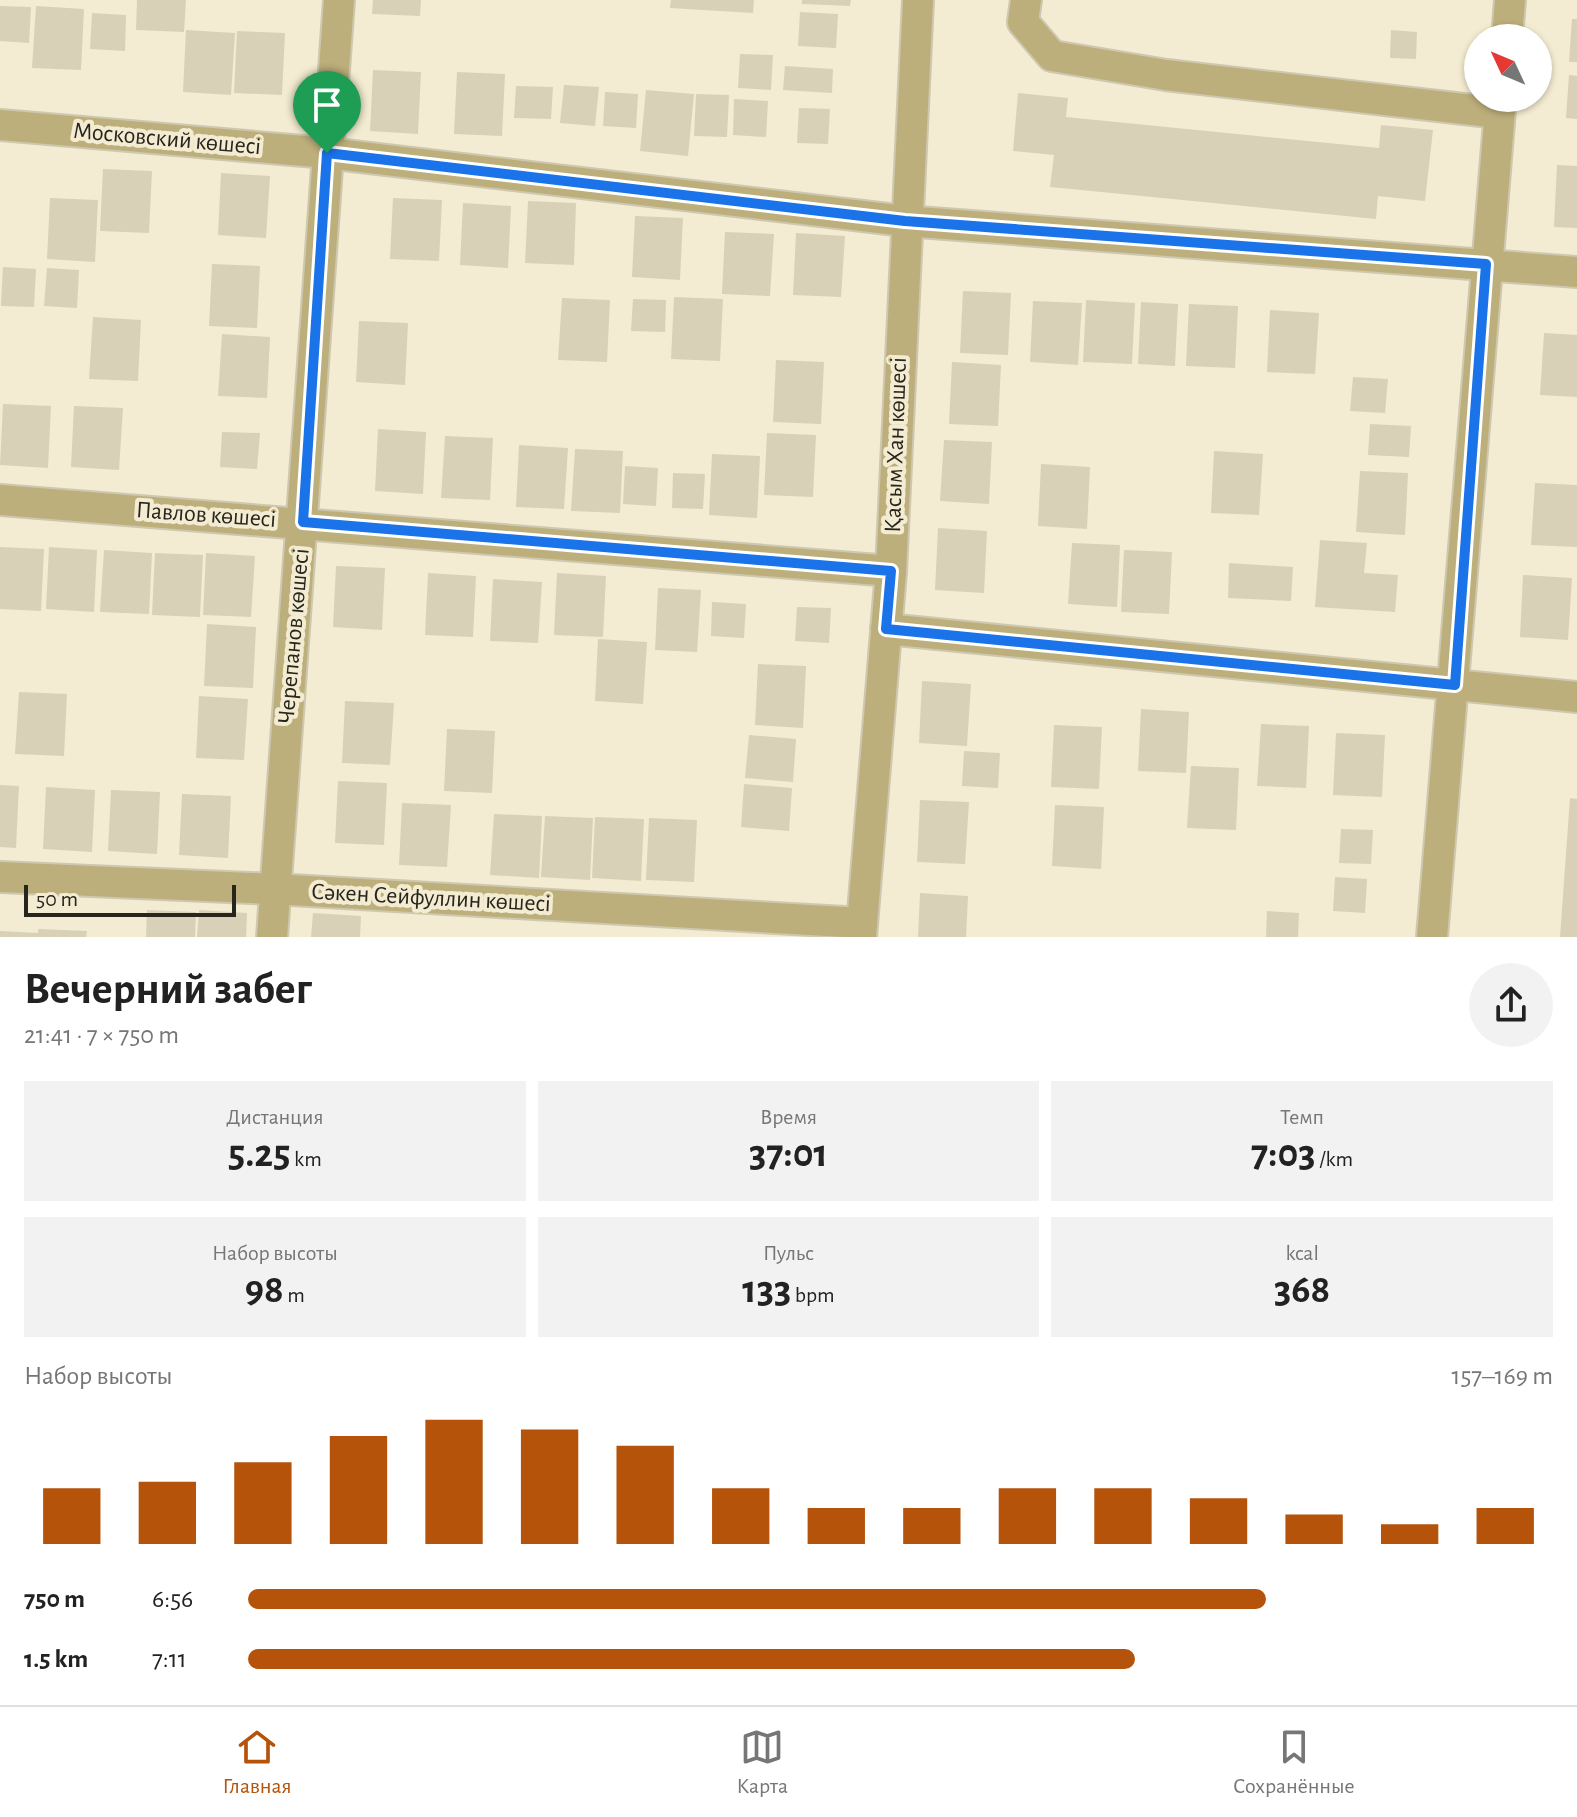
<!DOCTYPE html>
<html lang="ru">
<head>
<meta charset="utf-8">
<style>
  :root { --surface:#fff; --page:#f2f2f2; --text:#222; --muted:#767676; --line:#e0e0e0; --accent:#b45309 }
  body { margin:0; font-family:"Alegreya Sans",sans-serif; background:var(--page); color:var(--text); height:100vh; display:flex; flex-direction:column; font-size:30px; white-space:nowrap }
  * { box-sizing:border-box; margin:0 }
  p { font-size:26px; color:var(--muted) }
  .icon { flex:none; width:44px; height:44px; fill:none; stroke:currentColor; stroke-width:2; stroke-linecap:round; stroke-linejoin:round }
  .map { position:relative; height:937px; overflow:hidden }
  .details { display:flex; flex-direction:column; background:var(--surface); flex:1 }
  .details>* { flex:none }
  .needle { width:52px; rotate:314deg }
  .controls { position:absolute; left:1464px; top:24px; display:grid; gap:16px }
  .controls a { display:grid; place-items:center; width:88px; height:88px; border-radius:50%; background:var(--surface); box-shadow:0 2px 6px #0004; font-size:40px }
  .scale { position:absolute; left:24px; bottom:20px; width:212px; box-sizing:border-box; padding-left:8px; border:4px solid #28251c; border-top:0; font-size:22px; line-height:28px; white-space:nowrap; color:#28251c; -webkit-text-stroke:6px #f3ecd2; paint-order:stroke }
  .pin { position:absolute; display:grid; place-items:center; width:68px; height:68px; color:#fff; margin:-82px -34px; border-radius:50% 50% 50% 0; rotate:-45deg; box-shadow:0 0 8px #0007 }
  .pin .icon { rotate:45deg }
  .round { display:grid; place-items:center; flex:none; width:84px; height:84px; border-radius:42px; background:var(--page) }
  .headline { display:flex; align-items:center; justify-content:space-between; height:136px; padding:0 24px }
  h1 { font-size:44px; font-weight:700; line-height:60px }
  .metrics { display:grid; grid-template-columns:repeat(3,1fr); gap:12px; height:136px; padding:8px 24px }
  .metrics div { display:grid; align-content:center; border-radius:0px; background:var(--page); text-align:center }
  .metrics b { font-size:40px; font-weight:700 }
  .metrics small { font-size:22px; font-weight:400 }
  .metrics p { font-size:22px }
  .chart { height:224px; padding:16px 24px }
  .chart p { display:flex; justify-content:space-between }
  .chart svg { width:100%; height:144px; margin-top:8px; stroke:var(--accent); stroke-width:6 }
  ul { padding:0 24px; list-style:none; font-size:26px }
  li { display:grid; grid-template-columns:128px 96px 1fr; align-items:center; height:60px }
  li i { height:20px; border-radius:10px; background:var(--accent) }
  .tab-bar { display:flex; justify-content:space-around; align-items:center; height:112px; border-top:2px solid var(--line); background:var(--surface); font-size:22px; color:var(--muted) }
  .tab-bar a { display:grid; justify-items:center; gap:4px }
  .tab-bar .selected { color:var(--accent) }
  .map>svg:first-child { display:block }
  .building { fill:#d8d1b8 }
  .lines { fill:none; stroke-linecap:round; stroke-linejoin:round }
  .minor-casing { stroke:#cec8b1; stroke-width:34 }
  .minor { stroke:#bdaf7b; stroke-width:30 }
  .route-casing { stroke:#fff; stroke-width:16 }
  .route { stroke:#1a73e8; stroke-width:10 }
  .labels { text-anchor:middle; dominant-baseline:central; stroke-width:8; stroke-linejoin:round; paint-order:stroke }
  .street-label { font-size:24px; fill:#28251c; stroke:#f3ecd2 }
</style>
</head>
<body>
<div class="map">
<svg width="1577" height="937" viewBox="0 0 1577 937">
  <rect width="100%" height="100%" fill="#f3ecd2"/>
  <g class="building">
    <polygon points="137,0 186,0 184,32 136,30"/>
    <polygon points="373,0 421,0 420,16 372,14"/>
    <polygon points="671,0 754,0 753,13 670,8"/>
    <polygon points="802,0 851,0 850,6 802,4"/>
    <polygon points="0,6 31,7 29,43 0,41"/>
    <polygon points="36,6 84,9 81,70 32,68"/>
    <polygon points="800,12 838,14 836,48 798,46"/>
    <polygon points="92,13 126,15 125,51 90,49"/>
    <polygon points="1572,19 1577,19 1577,62 1569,62"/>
    <polygon points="186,30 235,33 231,95 183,92"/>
    <polygon points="1391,30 1417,32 1416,59 1390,58"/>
    <polygon points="237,31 285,33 282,95 234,93"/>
    <polygon points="740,54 773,55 771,90 738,88"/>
    <polygon points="785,66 833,69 832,93 783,90"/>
    <polygon points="373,70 421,72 418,134 370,131"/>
    <polygon points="457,72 505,74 502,136 454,134"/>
    <polygon points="1569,75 1577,76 1577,119 1566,118"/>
    <polygon points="564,85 599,87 595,126 560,123"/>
    <polygon points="516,86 553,87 551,119 514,118"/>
    <polygon points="646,90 694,94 688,156 640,151"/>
    <polygon points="605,92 638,94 636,128 603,126"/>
    <polygon points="1018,93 1068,98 1066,117 1379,148 1381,125 1433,130 1425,201 1378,196 1376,219 1050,187 1054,155 1013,151"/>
    <polygon points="696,94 729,95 727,137 694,136"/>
    <polygon points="734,99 768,101 766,137 733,135"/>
    <polygon points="799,108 830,109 828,144 797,143"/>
    <polygon points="1557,165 1577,166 1577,228 1554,227"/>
    <polygon points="103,169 152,171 149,233 100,231"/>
    <polygon points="221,173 270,176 266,238 218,235"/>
    <polygon points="50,198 98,200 95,262 47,259"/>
    <polygon points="393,198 442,200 439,261 390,259"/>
    <polygon points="528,201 576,203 574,265 525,263"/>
    <polygon points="463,203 511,206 508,268 460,265"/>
    <polygon points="635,216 683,218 680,280 632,277"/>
    <polygon points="725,232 774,234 770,296 722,294"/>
    <polygon points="796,233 845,236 841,297 793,295"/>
    <polygon points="212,264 260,266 257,328 209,326"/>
    <polygon points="3,267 36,269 34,307 1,306"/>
    <polygon points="47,268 79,270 77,308 44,306"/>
    <polygon points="963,291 1011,293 1008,355 960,353"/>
    <polygon points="674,297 723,299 720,361 671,359"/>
    <polygon points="562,298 610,300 607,362 558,360"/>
    <polygon points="633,299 666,300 665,332 631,331"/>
    <polygon points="1086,300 1135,303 1132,364 1083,362"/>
    <polygon points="1033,301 1082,303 1078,365 1030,362"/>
    <polygon points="1141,302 1178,304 1175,366 1138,364"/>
    <polygon points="1189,304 1238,306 1235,368 1186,366"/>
    <polygon points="1270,310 1319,313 1315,374 1267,372"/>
    <polygon points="93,317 141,320 138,381 89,379"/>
    <polygon points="359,321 408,323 405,385 356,382"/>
    <polygon points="1544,333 1577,335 1577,397 1540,395"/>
    <polygon points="222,334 270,337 267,398 218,396"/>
    <polygon points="776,360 824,362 821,424 773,422"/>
    <polygon points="952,362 1001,365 998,426 949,424"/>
    <polygon points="1353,377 1388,379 1385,413 1350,411"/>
    <polygon points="3,404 51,406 48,468 0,465"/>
    <polygon points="74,406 123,408 119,470 71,467"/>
    <polygon points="1370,424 1411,426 1409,457 1368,455"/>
    <polygon points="378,429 426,432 423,494 375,491"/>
    <polygon points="222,432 260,433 257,469 220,467"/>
    <polygon points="767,433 816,435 813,497 764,495"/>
    <polygon points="445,436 493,438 490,500 441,498"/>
    <polygon points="944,440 992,442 989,504 940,501"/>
    <polygon points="519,445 568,448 564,509 516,507"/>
    <polygon points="575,449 623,451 620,513 571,511"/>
    <polygon points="1214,451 1263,454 1259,515 1211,513"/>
    <polygon points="712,454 760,456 757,518 709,515"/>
    <polygon points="1041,464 1090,467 1087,529 1038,526"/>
    <polygon points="625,466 658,468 656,506 623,504"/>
    <polygon points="1360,471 1408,473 1405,535 1356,532"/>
    <polygon points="673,473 705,474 703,509 672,508"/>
    <polygon points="1535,483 1577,485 1577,547 1531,545"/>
    <polygon points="938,528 987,531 984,593 935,590"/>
    <polygon points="1320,540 1367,543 1364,573 1398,575 1395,612 1315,607"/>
    <polygon points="1072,543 1120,545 1117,607 1068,604"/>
    <polygon points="0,547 44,549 41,611 0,609"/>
    <polygon points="49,547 97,550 94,612 46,609"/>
    <polygon points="104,550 152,553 149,614 100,612"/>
    <polygon points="1124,550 1172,552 1169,614 1121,612"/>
    <polygon points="155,553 203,555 200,617 152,615"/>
    <polygon points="206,553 255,556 251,617 203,615"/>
    <polygon points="1229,563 1293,567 1291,601 1228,598"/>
    <polygon points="336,566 385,568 382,630 333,627"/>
    <polygon points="428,573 476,576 473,637 425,635"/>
    <polygon points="557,573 606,576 603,637 554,635"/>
    <polygon points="1523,575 1572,578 1568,640 1520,637"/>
    <polygon points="493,579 542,582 538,643 490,641"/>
    <polygon points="658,588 701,590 697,652 655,650"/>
    <polygon points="712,602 746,604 744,638 711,636"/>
    <polygon points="797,607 831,608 829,643 795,641"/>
    <polygon points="207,624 256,627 253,688 204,686"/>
    <polygon points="598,639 647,642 643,704 595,701"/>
    <polygon points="758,664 806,666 803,728 755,725"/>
    <polygon points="922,681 971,684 967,746 919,743"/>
    <polygon points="19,692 67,694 64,756 15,754"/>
    <polygon points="199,696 248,699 244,760 196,758"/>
    <polygon points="345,701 394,703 390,765 342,763"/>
    <polygon points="1141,709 1189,712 1186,773 1138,771"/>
    <polygon points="1261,724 1309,726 1306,788 1257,786"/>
    <polygon points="1054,725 1102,727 1099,789 1051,787"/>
    <polygon points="447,729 495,731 492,793 444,791"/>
    <polygon points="1336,733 1385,735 1382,797 1333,795"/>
    <polygon points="749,735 796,739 793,782 745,778"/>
    <polygon points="964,751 1000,753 998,788 962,786"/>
    <polygon points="1191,766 1239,768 1236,830 1187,828"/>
    <polygon points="338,781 387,783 384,845 335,843"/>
    <polygon points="744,784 792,788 789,831 741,827"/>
    <polygon points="0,785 19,786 16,848 0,847"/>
    <polygon points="46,787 95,790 92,852 43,849"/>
    <polygon points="111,790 160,792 157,854 108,851"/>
    <polygon points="182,794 231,796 228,858 179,855"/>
    <polygon points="1570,798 1577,799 1577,937 1560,937"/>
    <polygon points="920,800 969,802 965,864 917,862"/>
    <polygon points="402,803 451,805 447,867 399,865"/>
    <polygon points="1055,805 1104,807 1101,869 1052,866"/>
    <polygon points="494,814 542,816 539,878 490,875"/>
    <polygon points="545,816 593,818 590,880 541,877"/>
    <polygon points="595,817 644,819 641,881 592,878"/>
    <polygon points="649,818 697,820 694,882 646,880"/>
    <polygon points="1341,829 1373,830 1371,864 1339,863"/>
    <polygon points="1335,877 1367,879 1365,913 1333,911"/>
    <polygon points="920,893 968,896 966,937 918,937"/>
    <polygon points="147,910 196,912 195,937 146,937"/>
    <polygon points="199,910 247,913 246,937 197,937"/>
    <polygon points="1267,911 1299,913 1298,937 1266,937"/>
    <polygon points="313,913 361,916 360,937 311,937"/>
    <polygon points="38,929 87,931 86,937 0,937 0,931 38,933"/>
  </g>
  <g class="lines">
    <g class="minor-casing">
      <g id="minor">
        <polyline points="1026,0 1023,22 1052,56 1166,75 1499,113"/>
        <polyline points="1507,38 1510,0"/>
        <polyline points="0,125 327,153 905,221 1577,272"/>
        <polyline points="0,500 891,571"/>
        <polyline points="886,629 1577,697"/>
        <polyline points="0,877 274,889 862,923"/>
        <polyline points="272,937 339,0"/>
        <polyline points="861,937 891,571 918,0"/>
        <polyline points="1432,937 1501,98"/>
      </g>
    </g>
    <use href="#minor" class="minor"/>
  </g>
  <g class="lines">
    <g class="route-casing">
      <polygon id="route" points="327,153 905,221 1486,264 1455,685 886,629 891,571 303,522"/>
    </g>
    <use href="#route" class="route"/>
  </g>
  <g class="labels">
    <g class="street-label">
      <text transform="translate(167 139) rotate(5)">Московский көшесі</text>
      <text transform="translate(896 445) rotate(-88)">Қасым Хан көшесі</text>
      <text transform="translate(206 515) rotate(4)">Павлов көшесі</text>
      <text transform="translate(294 636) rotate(-85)">Черепанов көшесі</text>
      <text transform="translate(431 898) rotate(3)">Сәкен Сейфуллин көшесі</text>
    </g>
  </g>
</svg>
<div class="controls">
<a><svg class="needle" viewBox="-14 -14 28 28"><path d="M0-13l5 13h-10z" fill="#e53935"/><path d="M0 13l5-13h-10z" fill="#767676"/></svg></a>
</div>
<div class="scale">50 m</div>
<div class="pin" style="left:327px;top:153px;background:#1e9e55"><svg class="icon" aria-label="arrive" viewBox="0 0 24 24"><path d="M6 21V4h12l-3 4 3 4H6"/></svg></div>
</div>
<section class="details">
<div class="headline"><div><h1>Вечерний забег</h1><p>21:41 · 7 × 750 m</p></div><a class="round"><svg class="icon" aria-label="share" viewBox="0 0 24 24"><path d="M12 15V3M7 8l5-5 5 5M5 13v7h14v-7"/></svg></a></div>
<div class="metrics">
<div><p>Дистанция</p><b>5.25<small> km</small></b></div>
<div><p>Время</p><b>37:01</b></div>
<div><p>Темп</p><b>7:03<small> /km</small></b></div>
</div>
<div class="metrics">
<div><p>Набор высоты</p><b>98<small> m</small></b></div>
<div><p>Пульс</p><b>133<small> bpm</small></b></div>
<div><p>kcal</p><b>368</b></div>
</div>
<div class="chart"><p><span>Набор высоты</span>157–169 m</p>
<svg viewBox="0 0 160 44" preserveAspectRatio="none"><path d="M5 44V27M15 44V25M25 44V19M35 44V11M45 44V6M55 44V9M65 44V14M75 44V27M85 44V33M95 44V33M105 44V27M115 44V27M125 44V30M135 44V35M145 44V38M155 44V33"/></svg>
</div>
<ul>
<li><b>750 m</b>6:56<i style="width:78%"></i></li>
<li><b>1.5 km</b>7:11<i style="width:68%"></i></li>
</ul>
</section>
<nav class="tab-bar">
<a class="selected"><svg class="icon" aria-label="home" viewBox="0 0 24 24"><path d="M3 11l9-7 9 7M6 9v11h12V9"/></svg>Главная</a>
<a><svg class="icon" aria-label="map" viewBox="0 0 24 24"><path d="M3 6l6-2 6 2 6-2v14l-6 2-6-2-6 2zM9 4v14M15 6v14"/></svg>Карта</a>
<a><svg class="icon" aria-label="saved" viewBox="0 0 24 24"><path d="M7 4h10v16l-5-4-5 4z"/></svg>Сохранённые</a>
</nav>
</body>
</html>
